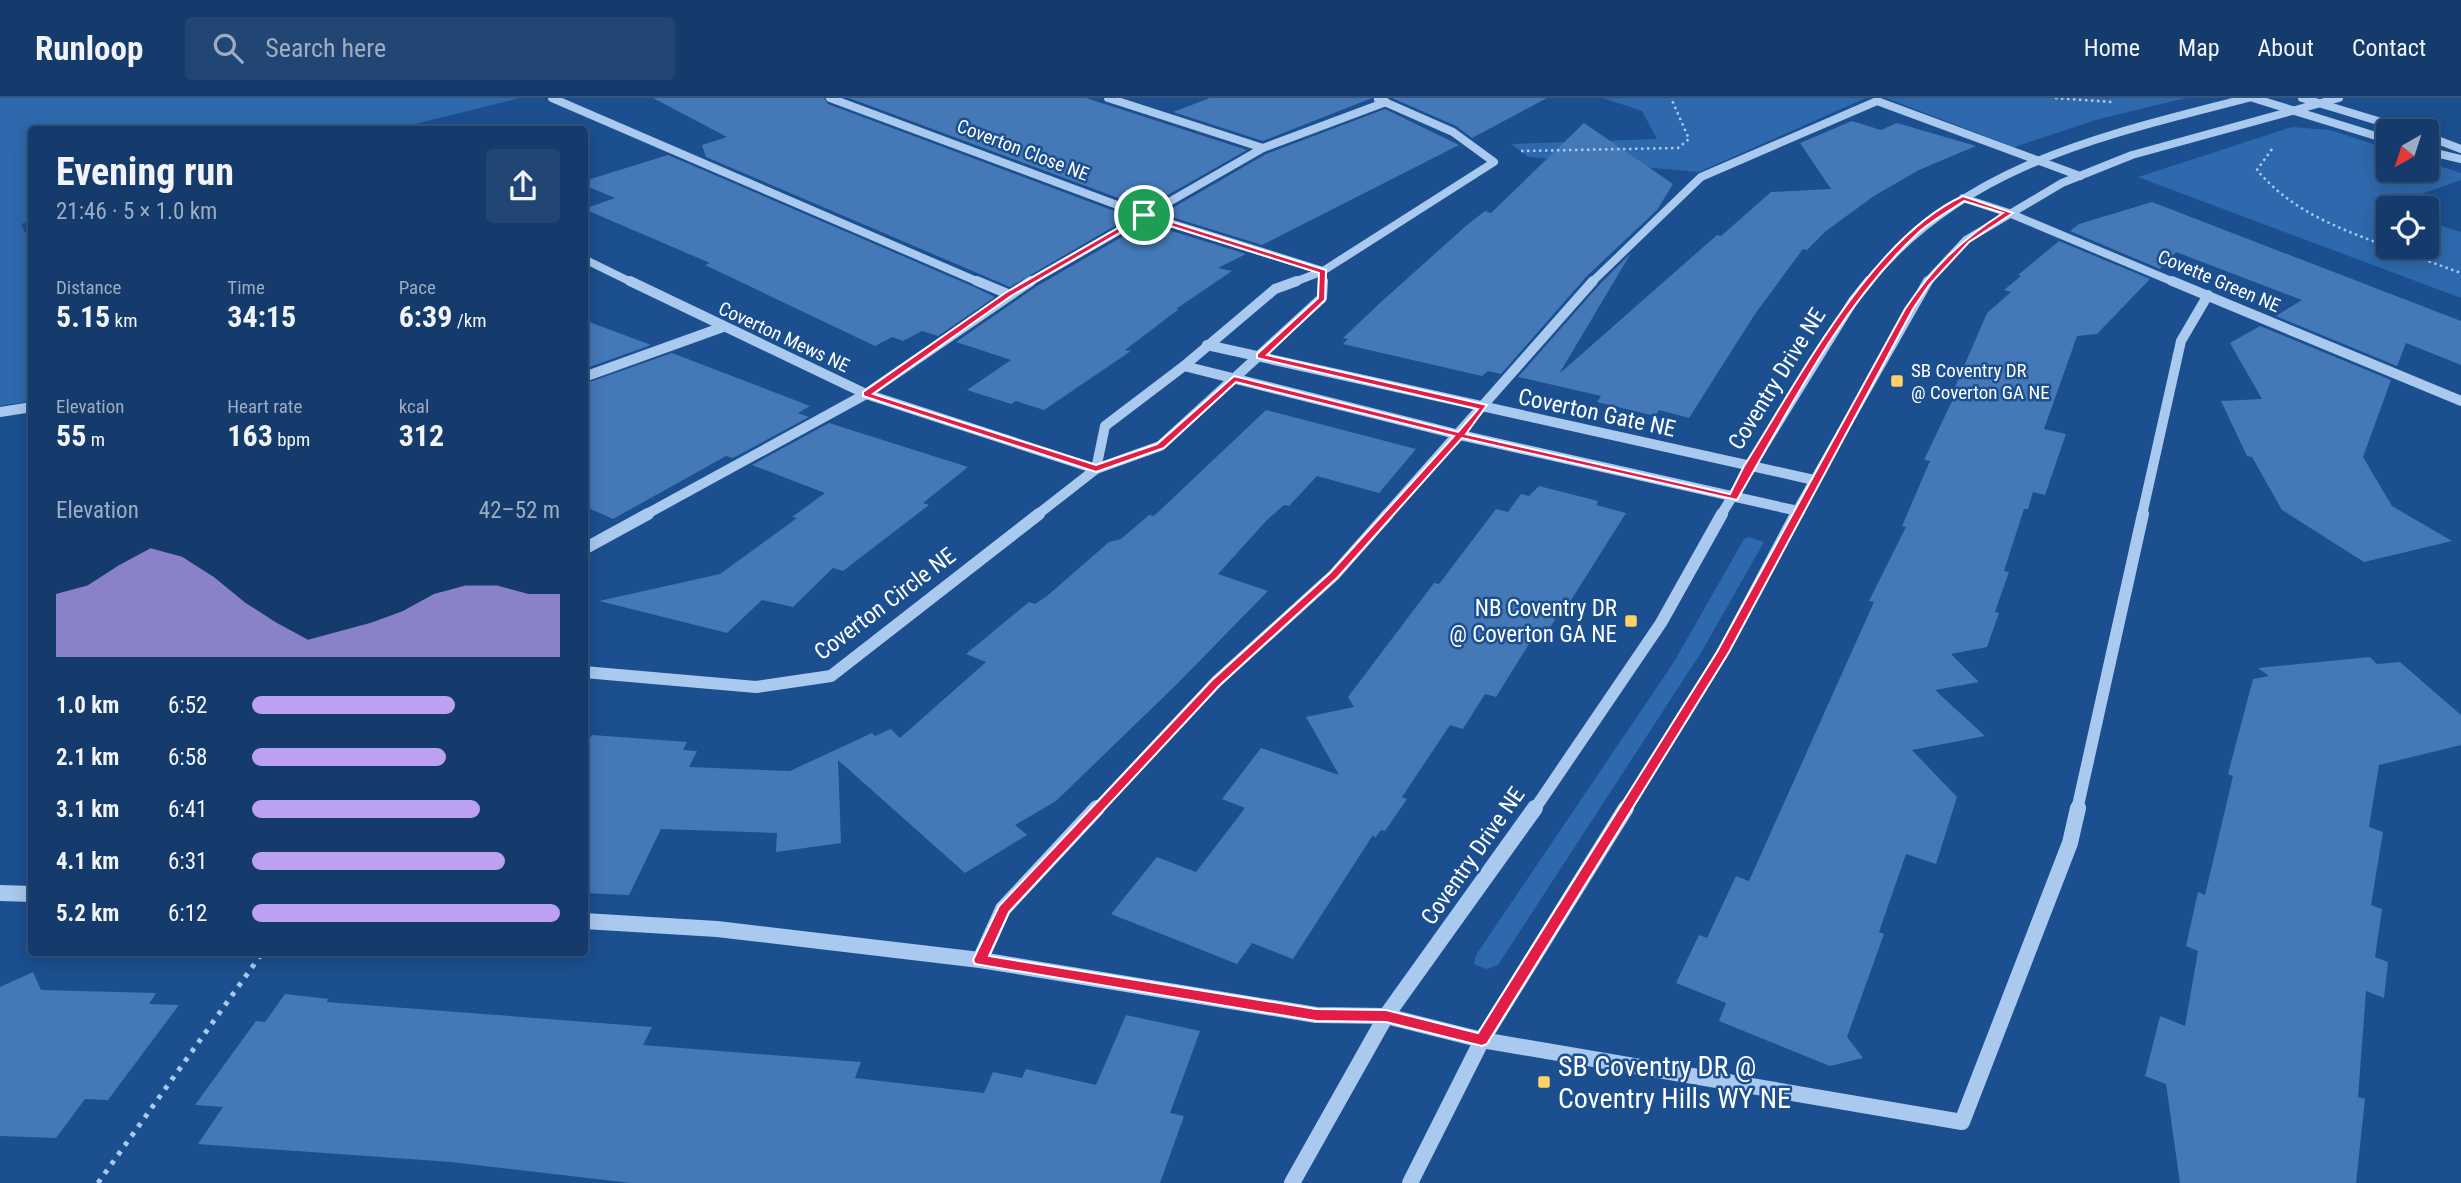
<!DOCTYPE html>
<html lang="en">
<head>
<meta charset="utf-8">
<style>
  :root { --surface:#143b6b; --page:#214673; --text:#f1f3f6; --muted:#9dadc1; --line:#33557e; --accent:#bca0f2 }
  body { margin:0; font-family:"Roboto Condensed",sans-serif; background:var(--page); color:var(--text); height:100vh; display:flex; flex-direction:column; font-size:26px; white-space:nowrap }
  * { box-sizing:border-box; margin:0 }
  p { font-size:23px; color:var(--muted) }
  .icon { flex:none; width:38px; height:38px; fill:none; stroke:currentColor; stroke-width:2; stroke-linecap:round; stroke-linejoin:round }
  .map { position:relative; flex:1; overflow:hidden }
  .side { position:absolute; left:28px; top:28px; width:560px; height:830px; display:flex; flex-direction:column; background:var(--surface); border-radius:7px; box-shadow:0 4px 18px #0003,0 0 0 2px var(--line) }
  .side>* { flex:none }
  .needle { width:46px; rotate:219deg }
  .fabs { position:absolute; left:2376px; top:21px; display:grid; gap:14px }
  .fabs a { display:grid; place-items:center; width:63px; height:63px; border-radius:7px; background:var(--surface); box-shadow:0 4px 18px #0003,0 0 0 2px var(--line); font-size:35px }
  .pin { position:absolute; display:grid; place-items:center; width:60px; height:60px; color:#fff; margin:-30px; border:4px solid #fff; border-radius:50%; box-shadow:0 2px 7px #0007 }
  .round { display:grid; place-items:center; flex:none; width:74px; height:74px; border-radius:7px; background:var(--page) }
  .head { display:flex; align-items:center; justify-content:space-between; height:119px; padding:0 28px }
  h1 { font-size:38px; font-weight:700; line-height:52px }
  .figures { display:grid; grid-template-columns:repeat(3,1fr); gap:10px; height:119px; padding:7px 28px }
  .figures div { display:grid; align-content:center }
  .figures b { font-size:30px; font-weight:700 }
  .figures small { font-size:19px; font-weight:400 }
  .figures p { font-size:19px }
  .chart { height:196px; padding:14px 28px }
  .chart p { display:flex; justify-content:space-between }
  .chart svg { width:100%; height:126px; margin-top:7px; fill:var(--accent); opacity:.7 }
  ul { padding:0 28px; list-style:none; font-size:23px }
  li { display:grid; grid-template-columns:112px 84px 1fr; align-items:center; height:52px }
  li i { height:18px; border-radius:9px; background:var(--accent) }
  header { display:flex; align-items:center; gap:42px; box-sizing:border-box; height:98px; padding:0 35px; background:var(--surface); border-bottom:2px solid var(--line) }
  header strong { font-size:33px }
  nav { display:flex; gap:38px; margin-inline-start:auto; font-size:24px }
  .search { width:490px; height:63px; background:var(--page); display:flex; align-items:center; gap:18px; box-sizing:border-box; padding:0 24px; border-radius:7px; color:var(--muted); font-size:26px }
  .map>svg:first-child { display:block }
  .green { fill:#2e69ad }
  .building { fill:#4478b7 }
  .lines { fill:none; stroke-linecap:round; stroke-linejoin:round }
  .path-far1 { stroke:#a9c9ee; stroke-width:2.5; stroke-dasharray:2.5 3.5; stroke-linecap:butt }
  .path { stroke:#a9c9ee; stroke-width:5; stroke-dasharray:4.5 7; stroke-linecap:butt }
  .minor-far3 { stroke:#a9c9ee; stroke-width:8 }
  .minor-far2 { stroke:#a9c9ee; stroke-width:10 }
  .minor-far1 { stroke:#a9c9ee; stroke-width:12 }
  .minor { stroke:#a9c9ee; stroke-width:16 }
  .route { fill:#e11d48; stroke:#fff; stroke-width:2; fill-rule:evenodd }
  .poi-dot { fill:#ffd166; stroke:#1b4f8f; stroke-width:2.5 }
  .labels { text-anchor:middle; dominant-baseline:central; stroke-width:5; stroke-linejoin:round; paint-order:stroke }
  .far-street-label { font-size:19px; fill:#fff; stroke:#1b4f8f }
  .far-poi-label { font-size:19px; fill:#fff; stroke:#1b4f8f; text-anchor:start }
  .street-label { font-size:23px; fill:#fff; stroke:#1b4f8f }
  .poi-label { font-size:23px; fill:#fff; stroke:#1b4f8f; text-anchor:end }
  .near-poi-label { font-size:28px; fill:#fff; stroke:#1b4f8f; text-anchor:start }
</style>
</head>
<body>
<header>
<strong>Runloop</strong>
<div class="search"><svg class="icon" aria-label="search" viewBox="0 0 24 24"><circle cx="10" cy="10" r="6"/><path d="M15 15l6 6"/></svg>Search here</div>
<nav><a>Home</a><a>Map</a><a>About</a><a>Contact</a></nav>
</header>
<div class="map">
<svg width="2461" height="1085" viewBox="0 0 2461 1085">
  <rect width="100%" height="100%" fill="#1b4f8f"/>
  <g class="green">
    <polygon points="0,0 520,0 395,31 32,32 31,123 21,126 31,146 31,303 0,308"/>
    <polygon points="1603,0 1866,0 1699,74 1529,59 1511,46 1657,41 1642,13"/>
    <polygon points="1886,0 2186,0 2099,21 2014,49"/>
    <polygon points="2292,29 2330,32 2389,51 2389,72 2427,72 2427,64 2461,75 2461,82 2385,109 2389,111 2389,149 2427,149 2427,123 2461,134 2461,200 2138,79"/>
    <polygon points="1749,439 1764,444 1702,553 1498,867 1487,871 1474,866 1476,857 1674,564 1744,441"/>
  </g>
  <g class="building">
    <polygon points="653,0 824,0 828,6 1130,119 1010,189 706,59 702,47 727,39"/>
    <polygon points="849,0 1086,0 1247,52 1145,110"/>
    <polygon points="1210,0 1372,0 1263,43 1173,14"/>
    <polygon points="1392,0 1547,0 1472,40 1456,28"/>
    <polygon points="1385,11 1459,47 1262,147 1162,116 1266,56"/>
    <polygon points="1852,23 1881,32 1897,25 1976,48 1919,72 1874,98 1826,133 1807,152 1803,151 1755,216 1689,320 1659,312 1655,318 1597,304 1601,298 1518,279 1600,186 1631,155 1559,276 1717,137 1721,138 1771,94 1831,91 1800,45"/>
    <polygon points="1584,25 1673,86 1657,112 1587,178 1501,276 1488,273 1482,278 1343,246 1348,241 1343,240 1381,204 1467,127 1485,113 1491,115"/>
    <polygon points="668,57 972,188 995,199 938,238 922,233 903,243 892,239 875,248 705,167 710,165 584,111 615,100 584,87 584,83"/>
    <polygon points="2152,104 2461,223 2461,267 2406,245 2397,268 2276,218 2302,202 2176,154 2160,171 2070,133 2079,126"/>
    <polygon points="1146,125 1246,156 1218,170 1232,173 1176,211 1179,211 1125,252 1131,253 1044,312 1016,303 1011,306 967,292 1011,262 956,244 1037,188"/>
    <polygon points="2059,143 2150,181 2097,236 2077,238 2044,331 2066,336 2045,397 2033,394 2028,411 2024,411 2004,473 2009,474 1995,514 1999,515 1987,549 1951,556 1979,584 1935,592 1985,638 1912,652 1957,699 1936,766 1906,756 1879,834 1884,836 1847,939 1863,960 1830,968 1719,923 1726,905 1676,885 1699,837 1707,840 1736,778 1749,783 1874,504 1869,503 1906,429 1902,428 1930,363 1924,362 1955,297 1952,296 1987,215 2011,194 2004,192 2021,178 2018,177"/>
    <polygon points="584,222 651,247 584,271"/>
    <polygon points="2260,228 2391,282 2363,359 2392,408 2452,443 2364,464 2282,412 2252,359 2247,358 2221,303 2262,301 2230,245"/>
    <polygon points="672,255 810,308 798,315 809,319 733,360 726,358 613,421 584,408 584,286"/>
    <polygon points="1266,312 1416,351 1379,395 1317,378 1289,408 1284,407 1267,422 1218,476 1268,493 1176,587 1056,703 1015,727 1027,737 965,775 838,662 841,745 776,754 777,735 661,731 629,797 584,795 584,650 592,637 687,644 683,652 697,653 689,669 790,673 872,635 875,638 891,631 900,640 986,564 966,556 1029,504 1035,506 1047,498 1109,444 1121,441 1149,417 1154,418"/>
    <polygon points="829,325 968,369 923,405 929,407 843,473 833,470 793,509 762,502 727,535 599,503 720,476 797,420 792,419 825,395 752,367"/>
    <polygon points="1539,388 1598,403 1596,407 1626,415 1566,510 1563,509 1541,544 1532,541 1496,599 1485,596 1463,631 1450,627 1402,699 1407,701 1385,733 1381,732 1375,740 1373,737 1293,861 1252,845 1237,866 1111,816 1157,759 1196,774 1245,710 1222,701 1261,650 1339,677 1306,619 1354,609 1348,599 1434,485 1439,486 1496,411 1508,414 1521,396 1529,398"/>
    <polygon points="2370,559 2377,566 2400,564 2461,617 2461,647 2379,667 2369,729 2383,734 2371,807 2382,811 2375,859 2388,864 2384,900 2366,893 2358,999 2365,1001 2356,1085 2180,1085 2166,986 2145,978 2160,918 2185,928 2198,853 2186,848 2198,794 2205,797 2233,678 2228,676 2253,581 2269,578 2258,570"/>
    <polygon points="33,874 41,892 156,895 149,906 179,907 108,1002 85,1001 56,1040 0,1038 0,889"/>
    <polygon points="285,896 329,901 326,904 652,929 643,947 861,964 855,980 984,995 993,974 1022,980 1026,971 1096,987 1126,917 1200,933 1170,1015 1184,1018 1160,1085 631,1085 451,1064 198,1046 223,1009 195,1007 256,923 265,924"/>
  </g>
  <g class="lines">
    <g class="path-far1">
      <polyline points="2055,0 2113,4"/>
      <path d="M2272,51L2257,72C2291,113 2340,131 2389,149"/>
      <polyline points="1521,53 1678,50 1689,41 1671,0"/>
      <polyline points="2389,149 2461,175"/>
    </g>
    <polyline class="path" points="98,1085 263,854"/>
    <g class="minor-far3">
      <polyline points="552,0 981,185"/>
      <polyline points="830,0 1144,117 1323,173"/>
      <polyline points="1108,0 1263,50"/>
      <polyline points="2253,0 2389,42"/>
      <polyline points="2302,0 2411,33"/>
      <polyline points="2427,38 2461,51"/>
      <polyline points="2427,53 2461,61"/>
      <polyline points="1963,100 2009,115 2176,185"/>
      <polyline points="584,161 633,185"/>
      <polyline points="1028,185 1263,50 1386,4"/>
      <polyline points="1292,185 1323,173 1494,64 1453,34 1378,1"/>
      <polyline points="1323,185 1323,173"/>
      <polyline points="1591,185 1701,79 1877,3 2080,78"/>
      <path d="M1868,185C1965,65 2107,37 2248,0"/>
      <polyline points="1926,185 1966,142 2062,85 2132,57 2339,0"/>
    </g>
    <g class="minor-far2">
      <polyline points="630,183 866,296 1096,371"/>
      <polyline points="977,183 1008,196"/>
      <polyline points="2172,183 2461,303"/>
      <polyline points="1207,247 1814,382"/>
      <polyline points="1184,268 1460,337 1798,413"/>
      <polyline points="584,279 723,229"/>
      <polyline points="0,314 32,309"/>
      <polyline points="1096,371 1105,328 1184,268 1275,191 1297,183"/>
      <polyline points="645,417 866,296 1031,183"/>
      <polyline points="1037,417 1096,371 1160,348 1322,200 1323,183"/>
      <polyline points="1386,417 1593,183"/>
      <polyline points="1721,417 1853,203 1869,183"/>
      <polyline points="1795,417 1928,183"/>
      <polyline points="2142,417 2181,243 2208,197"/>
    </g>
    <g class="minor-far1">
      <polyline points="584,451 648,416"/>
      <polyline points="584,574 756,589 831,578 1039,416"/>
      <polyline points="1096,712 1216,584 1334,477 1388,416"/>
      <polyline points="1534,712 1661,525 1722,416"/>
      <polyline points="1625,712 1723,554 1796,416"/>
      <polyline points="2077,712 2143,416"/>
    </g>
    <g class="minor">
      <polyline points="0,795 32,796"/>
      <polyline points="584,823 717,831 980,862 1316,917 1386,918 1482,942 1962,1024 2070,745 2078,710"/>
      <polyline points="980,862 1003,811 1097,710"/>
      <polyline points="1292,1085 1386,918 1535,710"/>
      <polyline points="1410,1085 1482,942 1626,710"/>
    </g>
  </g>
  <path class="route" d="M1963,98L2013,115L1969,144L1929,187L1913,211L1729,554L1487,946L1482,948L1386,924L1316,923L975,866L973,862L999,808L1212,582L1330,475L1454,338L1236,284L1164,350L1096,374L863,298V294L1005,195L1144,115L1326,172L1325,202L1267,257L1487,307L1466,336L1730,396L1744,368C1797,285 1871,140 1963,98ZM1964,103L2003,115C1961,142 1933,169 1905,211L1717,554L1478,935L1386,912L1316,911L989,858L1009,814L1220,587L1338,479L1462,340L1737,402C1790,311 1839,210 1916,137C1929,124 1948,114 1964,103ZM1145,120L1319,175L1318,200L1257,256V260L1478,311L1458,334L1234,278L1157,346L1096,367L873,296L1011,198Z"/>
  <g class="poi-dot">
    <rect x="1890" y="276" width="14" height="14" rx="3.5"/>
    <rect x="1624" y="516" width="14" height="14" rx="3.5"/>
    <rect x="1537" y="977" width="14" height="14" rx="3.5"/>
  </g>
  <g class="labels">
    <g class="far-street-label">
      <text transform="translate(1023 52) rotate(21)">Coverton Close NE</text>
      <text transform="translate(2219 183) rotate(23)">Covette Green NE</text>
      <text transform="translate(784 239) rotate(25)">Coverton Mews NE</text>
    </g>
    <g class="far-poi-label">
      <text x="1911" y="272">SB Coventry DR<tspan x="1911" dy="22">@ Coverton GA NE</tspan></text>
    </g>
    <g class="street-label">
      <text transform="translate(1777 281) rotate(-58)">Coventry Drive NE</text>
      <text transform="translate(1597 315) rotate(12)">Coverton Gate NE</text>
      <text transform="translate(885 506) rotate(-37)">Coverton Circle NE</text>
      <text transform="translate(1473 758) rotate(-55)">Coventry Drive NE</text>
    </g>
    <g class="poi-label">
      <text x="1617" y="510">NB Coventry DR<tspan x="1617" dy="26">@ Coverton GA NE</tspan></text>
    </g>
    <g class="near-poi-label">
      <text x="1558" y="968">SB Coventry DR @<tspan x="1558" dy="32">Coventry Hills WY NE</tspan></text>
    </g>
  </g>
</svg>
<div class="fabs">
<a><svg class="needle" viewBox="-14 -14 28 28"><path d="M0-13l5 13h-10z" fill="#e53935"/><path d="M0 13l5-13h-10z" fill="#9dadc1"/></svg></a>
<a><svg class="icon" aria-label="locate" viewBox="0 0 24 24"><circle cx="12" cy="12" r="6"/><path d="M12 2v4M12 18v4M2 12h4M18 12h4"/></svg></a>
</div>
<div class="pin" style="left:1144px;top:117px;background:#1e9e55"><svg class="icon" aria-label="arrive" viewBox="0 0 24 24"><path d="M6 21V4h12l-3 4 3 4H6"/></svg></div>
<section class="side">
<div class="head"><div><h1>Evening run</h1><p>21:46 · 5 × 1.0 km</p></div><a class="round"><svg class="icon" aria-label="share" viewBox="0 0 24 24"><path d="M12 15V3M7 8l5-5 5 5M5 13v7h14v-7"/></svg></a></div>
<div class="figures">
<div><p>Distance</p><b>5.15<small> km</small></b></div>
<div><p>Time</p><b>34:15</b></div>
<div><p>Pace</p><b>6:39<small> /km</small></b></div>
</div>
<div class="figures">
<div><p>Elevation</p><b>55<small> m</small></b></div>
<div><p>Heart rate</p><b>163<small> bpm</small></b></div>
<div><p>kcal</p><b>312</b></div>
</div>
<div class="chart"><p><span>Elevation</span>42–52 m</p>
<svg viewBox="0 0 160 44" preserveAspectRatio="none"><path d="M0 44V22L10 19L20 12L30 6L40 9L50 16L60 25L70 32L80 38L90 35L100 32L110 28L120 22L130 19L140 19L150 22L160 22V44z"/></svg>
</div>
<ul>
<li><b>1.0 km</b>6:52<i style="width:66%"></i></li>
<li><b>2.1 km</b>6:58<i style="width:63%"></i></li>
<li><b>3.1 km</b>6:41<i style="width:74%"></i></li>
<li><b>4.1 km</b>6:31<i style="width:82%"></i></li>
<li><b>5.2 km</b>6:12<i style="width:100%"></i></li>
</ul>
</section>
</div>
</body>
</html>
